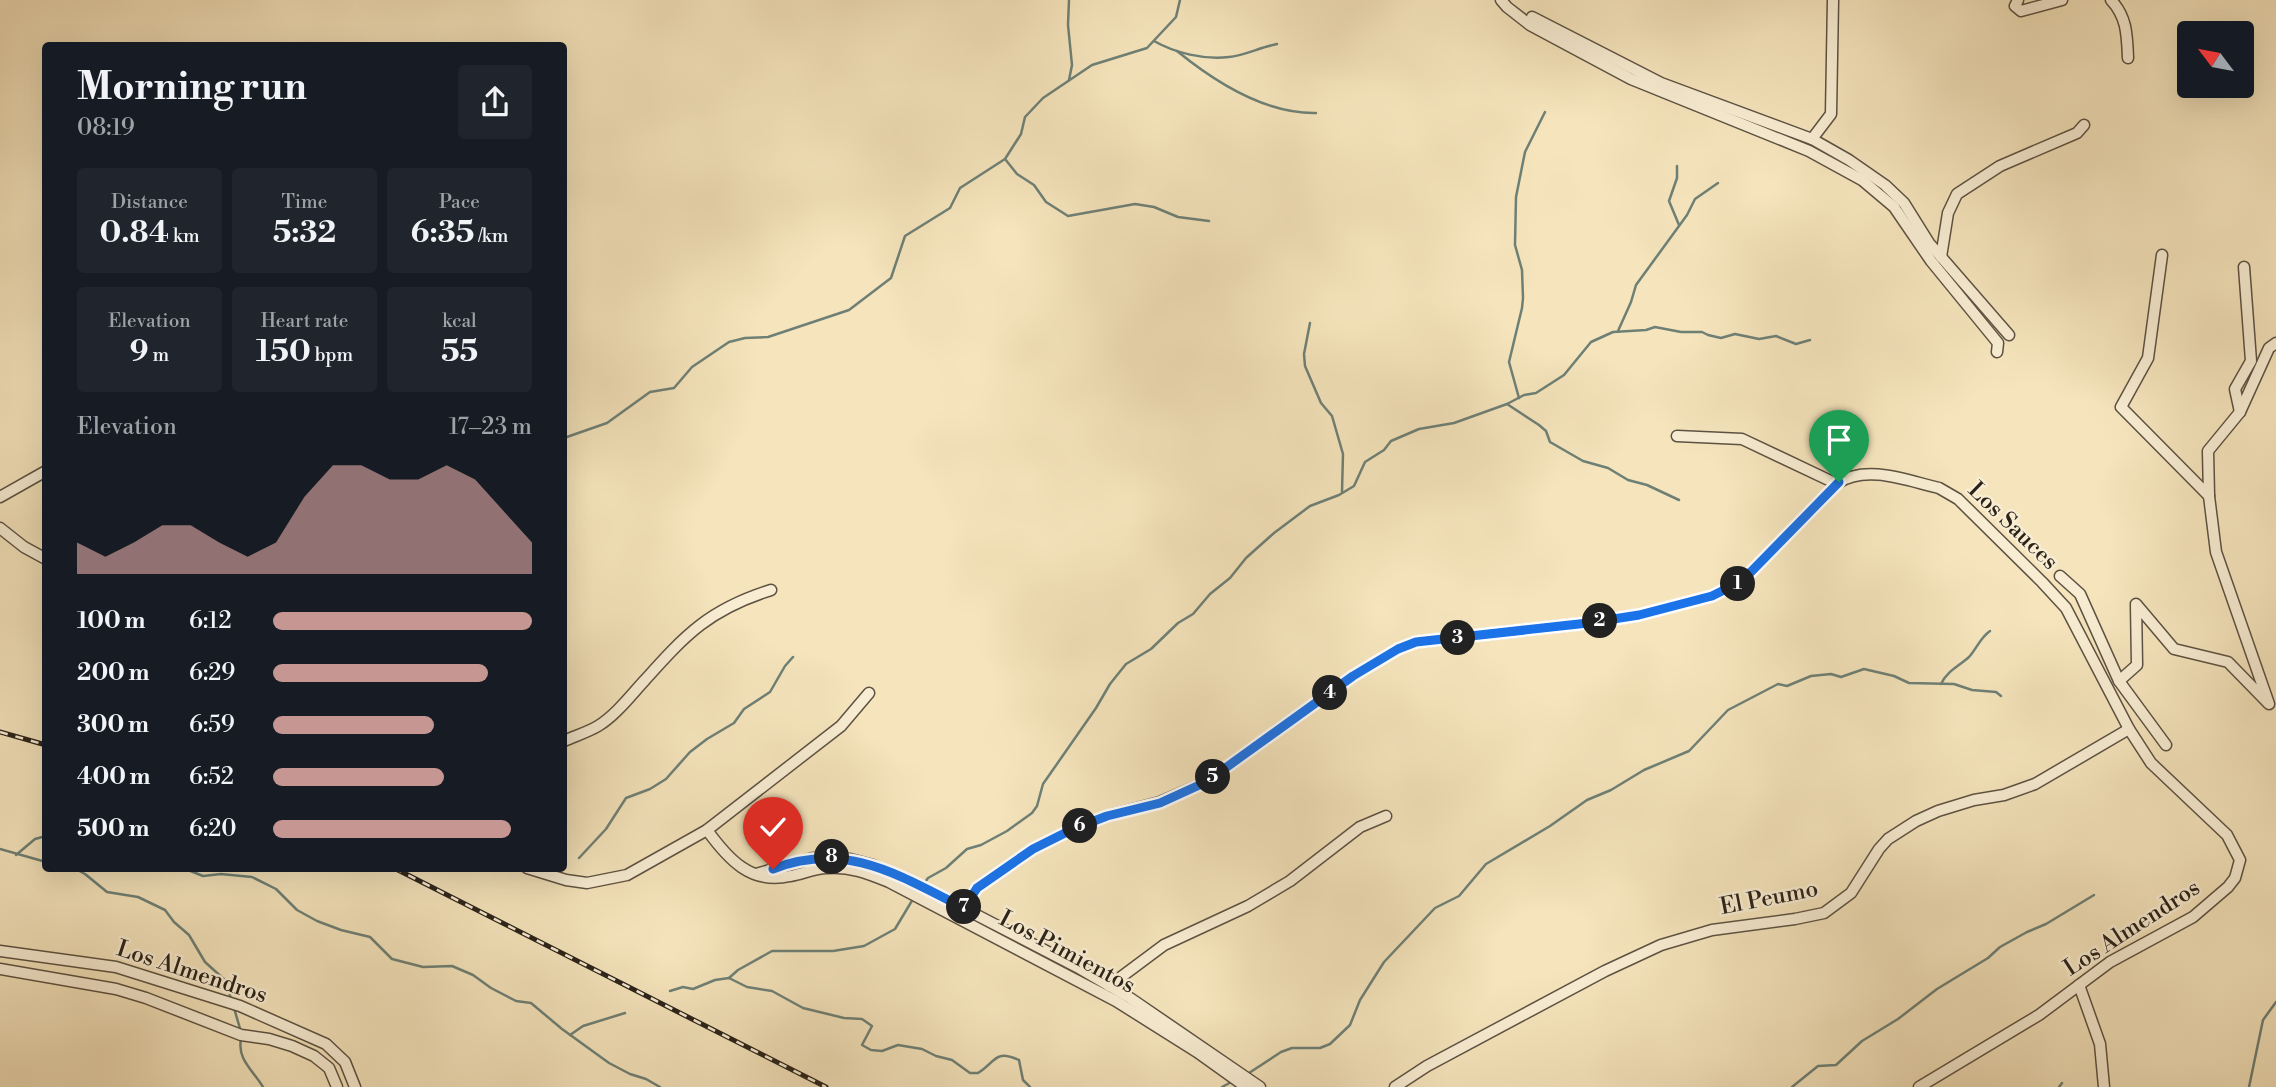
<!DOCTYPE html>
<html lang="en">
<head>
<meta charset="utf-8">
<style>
  :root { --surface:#171b24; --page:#20242c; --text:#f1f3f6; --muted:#9ea1a6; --accent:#c59692 }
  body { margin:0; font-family:"Libre Bodoni",serif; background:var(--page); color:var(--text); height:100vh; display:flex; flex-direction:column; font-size:26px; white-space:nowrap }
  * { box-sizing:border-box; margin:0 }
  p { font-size:23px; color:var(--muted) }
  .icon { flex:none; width:38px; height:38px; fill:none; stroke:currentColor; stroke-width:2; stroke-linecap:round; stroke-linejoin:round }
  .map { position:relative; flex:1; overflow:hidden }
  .side { position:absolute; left:42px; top:42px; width:525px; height:830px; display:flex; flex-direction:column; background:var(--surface); border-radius:7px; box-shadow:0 7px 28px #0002 }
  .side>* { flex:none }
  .needle { width:46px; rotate:302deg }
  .controls { position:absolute; left:2177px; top:21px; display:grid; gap:14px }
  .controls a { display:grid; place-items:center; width:77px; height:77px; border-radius:7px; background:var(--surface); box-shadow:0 7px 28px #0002; font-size:35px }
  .pin { position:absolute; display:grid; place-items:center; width:60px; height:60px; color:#fff; margin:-72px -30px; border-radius:50% 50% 50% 0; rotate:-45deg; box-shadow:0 0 7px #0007 }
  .pin .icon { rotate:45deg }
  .km { position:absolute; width:35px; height:35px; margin:-18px; border-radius:50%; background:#222; color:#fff; font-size:19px; line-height:35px; text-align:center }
  .round { display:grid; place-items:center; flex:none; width:74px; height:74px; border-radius:7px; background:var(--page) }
  .headline { display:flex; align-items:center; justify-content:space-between; height:119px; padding:0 35px }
  h1 { font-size:38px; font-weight:700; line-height:52px }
  .figures { display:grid; grid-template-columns:repeat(3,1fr); gap:10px; height:119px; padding:7px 35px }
  .figures div { display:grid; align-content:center; border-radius:7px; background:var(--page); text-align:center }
  .figures b { font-size:30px; font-weight:700 }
  .figures small { font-size:19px; font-weight:400 }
  .figures p { font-size:19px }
  .chart { height:196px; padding:14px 35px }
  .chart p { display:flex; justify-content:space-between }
  .chart svg { width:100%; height:126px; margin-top:7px; fill:var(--accent); opacity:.7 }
  ul { padding:0 35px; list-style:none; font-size:23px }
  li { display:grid; grid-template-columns:112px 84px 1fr; align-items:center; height:52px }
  li i { height:18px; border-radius:9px; background:var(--accent) }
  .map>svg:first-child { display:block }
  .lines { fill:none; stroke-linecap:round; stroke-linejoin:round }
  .stream { stroke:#6e8076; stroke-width:2.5 }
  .minor-casing { stroke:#5d5242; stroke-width:13 }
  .minor { stroke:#f8edd3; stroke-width:10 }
  .rail-casing { stroke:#2a2219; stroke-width:5 }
  .rail { stroke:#f8edd3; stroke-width:2.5; stroke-dasharray:8; stroke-linecap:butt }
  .route-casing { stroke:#fff; stroke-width:14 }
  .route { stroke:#1a73e8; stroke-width:9 }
  .labels { text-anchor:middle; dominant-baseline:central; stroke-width:5; stroke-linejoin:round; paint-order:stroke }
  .street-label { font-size:23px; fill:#2a2219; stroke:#f8edd3 }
</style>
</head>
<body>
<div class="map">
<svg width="2276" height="1087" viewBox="0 0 2276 1087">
  <rect width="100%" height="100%" fill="#f5e4bc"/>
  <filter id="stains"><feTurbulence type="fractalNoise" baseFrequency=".00286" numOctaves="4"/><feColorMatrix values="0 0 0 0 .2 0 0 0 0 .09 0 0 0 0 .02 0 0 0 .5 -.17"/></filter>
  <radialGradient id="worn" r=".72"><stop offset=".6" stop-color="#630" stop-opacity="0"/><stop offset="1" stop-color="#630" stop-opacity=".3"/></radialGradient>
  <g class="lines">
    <g class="stream">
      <polyline points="1069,0 1068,25 1072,65 1069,80"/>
      <path d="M1154,41C1175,53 1204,60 1229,57C1243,56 1261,47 1277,44"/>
      <path d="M1177,51C1215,82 1266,114 1316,113"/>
      <polyline points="1005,159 1017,174 1034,185 1046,202 1068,216 1135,204 1154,207 1178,217 1209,221"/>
      <polyline points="1677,166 1677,178 1669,201 1679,225"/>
      <polyline points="1310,323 1304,354 1305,366 1321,403 1332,416 1343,454 1342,492"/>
      <polyline points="1618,331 1631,302 1636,285 1687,215 1695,199 1718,183"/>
      <polyline points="1519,398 1509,362 1522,308 1523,298 1522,270 1515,245 1516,197 1525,152 1545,112"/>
      <polyline points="1507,404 1539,425 1546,431 1550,442 1583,461 1608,468 1628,480 1647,485 1679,500"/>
      <polyline points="564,438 607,423 650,392 674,388 692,367 729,342 745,338 768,337 849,310 891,278 905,236 950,208 960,188 1005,159 1021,134 1025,117 1043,98 1092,65 1147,48 1176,17 1180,0"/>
      <path d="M1941,684C1947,671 1959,666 1969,657C1977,648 1980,638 1990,631"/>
      <polyline points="0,849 46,862"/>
      <polyline points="16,855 35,839 46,836"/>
      <polyline points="579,858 606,829 626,798 650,789 666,779 690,752 707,739 734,723 744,709 770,692 785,666 793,657"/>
      <polyline points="74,868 85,874 107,892 138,897 165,910 174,922 189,935 205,962 226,981 231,999"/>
      <polyline points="105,868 107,868"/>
      <polyline points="183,868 203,876 221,874 252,877 276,889 297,910 317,921 341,930 370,937 392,959 423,967 452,966 473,975 491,988 516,1001 531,1003 562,1029 609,1063 630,1074 646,1079 660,1087"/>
      <polyline points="923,885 928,878 946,868 967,849 981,845 1007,831 1032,813 1037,806 1043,784 1096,708 1110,684 1126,664 1151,649 1178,623 1193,614 1210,594 1230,578 1246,558 1274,533 1310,506 1339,495 1354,486 1365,462 1384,450 1391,441 1419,429 1454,423 1507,404 1524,395 1536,393 1564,375 1591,342 1613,332 1646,330 1655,327 1681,332 1702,332 1708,335 1721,338 1735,334 1759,339 1776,336 1796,344 1810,340"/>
      <polyline points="729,978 738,970 772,951 833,951 864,946 895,929 913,899"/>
      <path d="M670,991L683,987L693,989L715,980L729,978L747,987L772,991L803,1008L844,1018L862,1019L872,1026L862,1045L871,1050L882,1051L898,1045L922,1049L936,1056L952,1060L970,1073H978C996,1062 994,1049 1019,1060L1023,1080L1030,1087"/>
      <polyline points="234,1008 241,1032"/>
      <polyline points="570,1035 583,1026 625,1013"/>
      <path d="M241,1039C237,1060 253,1070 263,1087"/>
      <polyline points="1249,1073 1281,1052 1292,1048 1320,1048 1330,1044 1350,1025 1360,1000 1384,962 1435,908 1459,896 1486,864 1550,826 1587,800 1611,790 1644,770 1689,751 1728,710 1778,684 1787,686 1811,676 1831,674 1841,677 1864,669 1894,676 1909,683 1954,684 1972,690 1996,692 2001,696"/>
      <polyline points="1222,1087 1233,1081"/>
      <polyline points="1792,1087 1818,1066 1836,1065 1862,1041 1898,1019 1937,989 1988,958 2000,947 2027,932 2046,924 2094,895"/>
      <polyline points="2059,1087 2062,1083"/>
      <polyline points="2249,1087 2263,1020 2276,1002"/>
    </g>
    <g class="minor-casing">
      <g id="minor">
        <polyline points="1501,0 1507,7 1530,25 1631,79 1809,151 1862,180 1894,207 1931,261 1998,343 1997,352"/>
        <polyline points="2018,0 2015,6 2021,11 2062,0"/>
        <path d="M2111,0C2127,17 2127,35 2128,58"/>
        <polyline points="1532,17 1661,83 1812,139 1849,160 1885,185 1904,203 1929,243 2009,335"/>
        <polyline points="1812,139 1831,114 1833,0"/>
        <polyline points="2162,255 2148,358 2121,407 2209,496"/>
        <polyline points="1941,257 1948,213 1957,194 2000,166 2077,133 2084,125"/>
        <polyline points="2240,412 2235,389 2251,361 2244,267"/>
        <polyline points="1677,436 1742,439 1837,484"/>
        <polyline points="0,497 46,471"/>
        <polyline points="0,528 24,547 46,559"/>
        <polyline points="2060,576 2080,594 2119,681 2166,745"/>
        <polyline points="2119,681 2137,665 2136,604 2174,649 2228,662 2269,704 2216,552 2209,496 2208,451 2240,412 2269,348 2276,343"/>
        <path d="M564,741C575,736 588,732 598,726C616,715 631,695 645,680C686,634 710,609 771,590"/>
        <path d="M707,830C728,859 751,885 790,876C803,874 814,868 827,868C850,866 869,874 889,882L1116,1001L1197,1052L1246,1087"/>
        <polyline points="527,868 566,880 587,883 627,875 707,830 841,726 869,693"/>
        <polyline points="756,874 813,858 850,859 873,865 963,908 1077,967 1130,998 1260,1087"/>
        <path d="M958,917L977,888L1033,849L1073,829L1107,816L1160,802L1206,782L1353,676L1398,649L1416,642L1588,623L1639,615L1712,596L1742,581L1838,483C1867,464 1908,481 1939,488L1958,499L2042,582L2066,608L2129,729L2151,763L2227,835L2240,860L2235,878L2228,887L2193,917L2110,962L2039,1015L1919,1087"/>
        <polyline points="0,951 116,967 240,1006 326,1044 345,1062 355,1087"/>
        <polyline points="0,969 116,989 146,998 241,1035 269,1039 292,1046 314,1056 329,1068 337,1087"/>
        <polyline points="2079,985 2100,1044 2104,1087"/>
        <polyline points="1109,986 1164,945 1248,906 1290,881 1360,827 1386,816"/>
        <polyline points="1395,1087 1427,1066 1605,971 1661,945 1712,930 1795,919 1824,913 1851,893 1879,849 1888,839 1916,821 1938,811 1974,800 2004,795 2035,784 2129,729"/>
      </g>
    </g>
    <use href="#minor" class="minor"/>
    <g class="rail-casing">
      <g id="rail">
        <polyline points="0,732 46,745"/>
        <polyline points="394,868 826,1087"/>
      </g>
    </g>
    <use href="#rail" class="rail"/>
  </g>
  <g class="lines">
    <g class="route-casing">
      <path id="route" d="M773,869C846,840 900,876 964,908L977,888L1033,849L1073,829L1107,816L1160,803L1206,782L1353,676L1398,649L1416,642L1588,623L1639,615L1712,596L1742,581L1839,482"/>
    </g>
    <use href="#route" class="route"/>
  </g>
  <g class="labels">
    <g class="street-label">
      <text transform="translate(2013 526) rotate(44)">Los Sauces</text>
      <text transform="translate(1769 898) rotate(-11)">El Peumo</text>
      <text transform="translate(2132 928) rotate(-33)">Los Almendros</text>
      <text transform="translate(1067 952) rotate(28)">Los Pimientos</text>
      <text transform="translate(192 972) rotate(18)">Los Almendros</text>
    </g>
  </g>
  <rect width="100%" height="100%" filter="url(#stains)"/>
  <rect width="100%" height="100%" fill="url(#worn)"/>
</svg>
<div class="controls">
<a><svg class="needle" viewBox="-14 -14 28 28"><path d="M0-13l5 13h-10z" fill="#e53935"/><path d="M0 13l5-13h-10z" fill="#9ea1a6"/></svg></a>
</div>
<div class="pin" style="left:1839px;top:482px;background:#1e9e55"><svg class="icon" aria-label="arrive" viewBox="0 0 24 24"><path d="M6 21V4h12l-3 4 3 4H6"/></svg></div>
<div class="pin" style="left:773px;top:869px;background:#d93025"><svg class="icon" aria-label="check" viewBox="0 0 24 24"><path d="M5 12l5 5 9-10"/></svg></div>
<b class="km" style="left:1738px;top:584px">1</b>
<b class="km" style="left:1600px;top:621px">2</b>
<b class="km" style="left:1458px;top:638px">3</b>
<b class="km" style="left:1330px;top:693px">4</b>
<b class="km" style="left:1213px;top:777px">5</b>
<b class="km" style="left:1080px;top:826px">6</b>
<b class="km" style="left:964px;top:907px">7</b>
<b class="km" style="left:832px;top:857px">8</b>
<section class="side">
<div class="headline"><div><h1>Morning run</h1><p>08:19</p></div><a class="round"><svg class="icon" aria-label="share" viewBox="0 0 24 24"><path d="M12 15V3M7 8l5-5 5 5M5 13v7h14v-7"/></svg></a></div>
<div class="figures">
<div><p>Distance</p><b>0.84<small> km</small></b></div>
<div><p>Time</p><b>5:32</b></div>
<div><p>Pace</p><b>6:35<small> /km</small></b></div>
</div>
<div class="figures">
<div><p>Elevation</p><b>9<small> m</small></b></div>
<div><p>Heart rate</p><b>150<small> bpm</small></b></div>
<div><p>kcal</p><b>55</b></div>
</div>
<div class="chart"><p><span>Elevation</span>17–23 m</p>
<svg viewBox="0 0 160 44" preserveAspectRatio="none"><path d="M0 44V33L10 38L20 33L30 27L40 27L50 33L60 38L70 33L80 17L90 6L100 6L110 11L120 11L130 6L140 11L150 22L160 33V44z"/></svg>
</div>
<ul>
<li><b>100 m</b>6:12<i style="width:100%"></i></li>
<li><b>200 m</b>6:29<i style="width:83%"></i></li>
<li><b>300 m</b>6:59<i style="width:62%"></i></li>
<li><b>400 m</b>6:52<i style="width:66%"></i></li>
<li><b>500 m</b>6:20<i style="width:92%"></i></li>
</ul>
</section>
</div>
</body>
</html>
